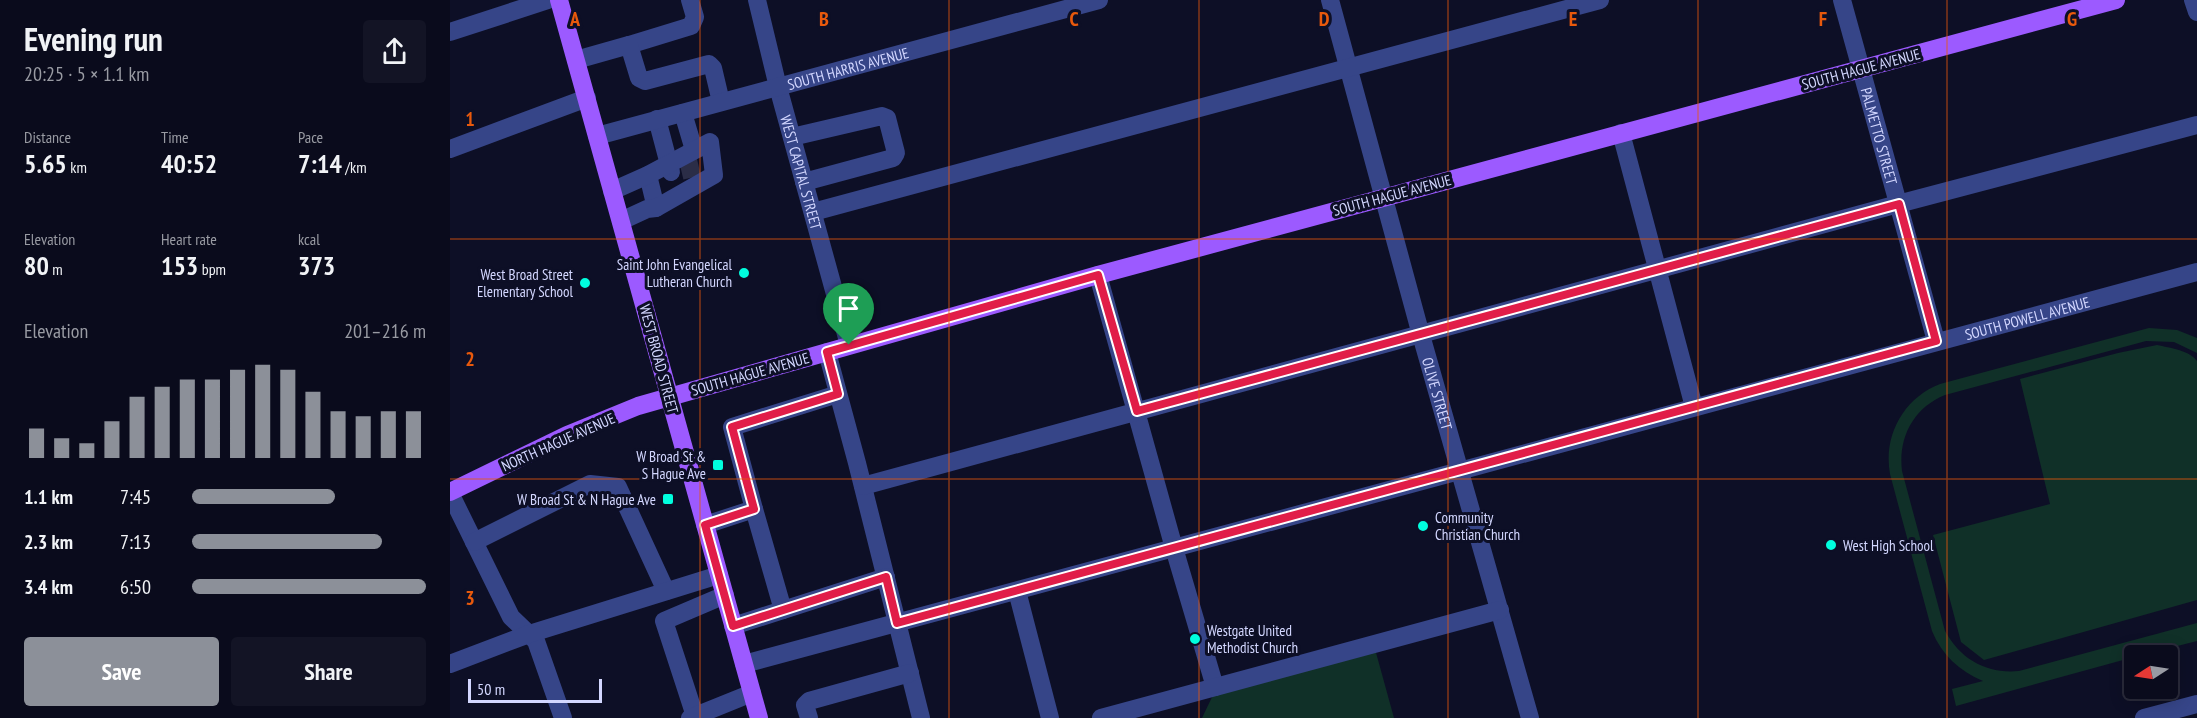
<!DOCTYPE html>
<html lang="en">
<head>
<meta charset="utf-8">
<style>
  :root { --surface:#0a0b1c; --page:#131425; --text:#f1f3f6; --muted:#999ba3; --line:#2a2b3b; --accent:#8c9099 }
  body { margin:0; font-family:"PT Sans Narrow",sans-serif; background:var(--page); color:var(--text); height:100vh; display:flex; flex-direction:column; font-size:22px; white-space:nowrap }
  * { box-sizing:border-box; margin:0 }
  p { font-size:20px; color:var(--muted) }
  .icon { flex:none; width:33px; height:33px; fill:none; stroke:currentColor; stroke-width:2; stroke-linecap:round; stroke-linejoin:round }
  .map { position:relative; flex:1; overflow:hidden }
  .details { display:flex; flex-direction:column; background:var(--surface); width:450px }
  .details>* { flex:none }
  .needle { width:39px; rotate:258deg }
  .controls { position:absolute; left:1674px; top:645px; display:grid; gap:12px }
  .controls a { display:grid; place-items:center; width:54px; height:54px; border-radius:6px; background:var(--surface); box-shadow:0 3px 15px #0003,0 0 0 2px var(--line); font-size:30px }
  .scale { position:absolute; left:18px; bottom:15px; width:134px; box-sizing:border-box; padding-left:6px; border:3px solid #d3d7ff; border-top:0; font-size:16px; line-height:21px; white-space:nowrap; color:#d3d7ff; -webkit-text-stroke:4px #0d0f26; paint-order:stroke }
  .pin { position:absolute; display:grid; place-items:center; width:51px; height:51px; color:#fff; margin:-62px -26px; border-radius:50% 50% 50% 0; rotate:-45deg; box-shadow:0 0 6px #0007 }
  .pin .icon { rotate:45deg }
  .round { display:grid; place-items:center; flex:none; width:63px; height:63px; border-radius:6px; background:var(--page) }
  .overview { display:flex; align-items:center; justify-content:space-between; height:102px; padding:0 24px }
  h1 { font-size:33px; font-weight:700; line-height:45px }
  .stats { display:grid; grid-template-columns:repeat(3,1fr); gap:9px; height:102px; padding:6px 24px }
  .stats div { display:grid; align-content:center }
  .stats b { font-size:26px; font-weight:700 }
  .stats small { font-size:16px; font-weight:400 }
  .stats p { font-size:16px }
  .chart { height:168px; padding:12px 24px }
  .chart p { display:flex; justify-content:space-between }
  .chart svg { width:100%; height:108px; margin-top:6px; stroke:var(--accent); stroke-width:6 }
  .cta { display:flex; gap:12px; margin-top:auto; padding:12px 24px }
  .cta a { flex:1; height:69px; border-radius:6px; background:var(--accent); color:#fff; font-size:24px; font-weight:700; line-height:69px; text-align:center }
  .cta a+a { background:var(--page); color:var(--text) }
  ul { padding:0 24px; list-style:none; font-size:20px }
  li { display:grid; grid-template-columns:96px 72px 1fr; align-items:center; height:45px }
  li i { height:15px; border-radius:8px; background:var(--accent) }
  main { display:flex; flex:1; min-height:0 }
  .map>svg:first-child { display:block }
  .green { fill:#103028 }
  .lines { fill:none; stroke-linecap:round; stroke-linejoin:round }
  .minor-tunnel { stroke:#2b2d47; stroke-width:18; stroke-dasharray:18 9; stroke-linecap:butt }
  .minor { stroke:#364588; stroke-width:18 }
  .major { stroke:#9c5aff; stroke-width:18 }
  .route-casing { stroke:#fff; stroke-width:12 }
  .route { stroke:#e11d48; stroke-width:8 }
  .grid { fill:none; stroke:#e8590c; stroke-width:1.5; stroke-opacity:0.55 }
  .poi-dot { fill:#00fede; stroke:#0d0f26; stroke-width:2 }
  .labels { text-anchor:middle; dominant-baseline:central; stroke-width:6; stroke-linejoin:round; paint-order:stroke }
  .street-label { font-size:15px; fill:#d3d7ff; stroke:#0d0f26 }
  .poi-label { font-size:15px; fill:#d3d7ff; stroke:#0d0f26; text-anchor:end }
  .grid-label { font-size:20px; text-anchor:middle; font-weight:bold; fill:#e8590c; stroke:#0d0f26; stroke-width:6; stroke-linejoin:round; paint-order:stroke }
</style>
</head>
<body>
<main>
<section class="details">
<div class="overview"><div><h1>Evening run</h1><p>20:25 · 5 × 1.1 km</p></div><a class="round"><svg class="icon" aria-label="share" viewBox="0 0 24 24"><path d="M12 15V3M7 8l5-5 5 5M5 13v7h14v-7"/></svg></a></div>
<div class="stats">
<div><p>Distance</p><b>5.65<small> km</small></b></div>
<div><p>Time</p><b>40:52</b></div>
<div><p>Pace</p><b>7:14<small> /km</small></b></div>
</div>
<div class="stats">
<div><p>Elevation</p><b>80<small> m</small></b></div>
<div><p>Heart rate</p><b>153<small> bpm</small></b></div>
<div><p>kcal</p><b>373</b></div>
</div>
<div class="chart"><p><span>Elevation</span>201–216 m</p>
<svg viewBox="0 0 160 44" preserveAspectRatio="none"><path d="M5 44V32M15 44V36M25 44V38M35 44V29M45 44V19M55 44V15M65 44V12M75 44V12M85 44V8M95 44V6M105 44V8M115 44V17M125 44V25M135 44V27M145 44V25M155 44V25"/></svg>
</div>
<ul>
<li><b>1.1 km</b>7:45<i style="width:61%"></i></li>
<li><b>2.3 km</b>7:13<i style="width:81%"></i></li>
<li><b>3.4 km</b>6:50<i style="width:100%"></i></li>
</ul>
<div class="cta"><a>Save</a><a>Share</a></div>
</section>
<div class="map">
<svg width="1747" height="718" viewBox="0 0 1747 718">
  <rect width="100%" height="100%" fill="#0d0f26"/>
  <g class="green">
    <path d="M1699,328L1727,330L1747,338V353L1724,342L1696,341L1495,395C1463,408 1448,438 1452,471L1495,631C1511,660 1537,674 1569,671L1747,623V641L1692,655L1684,656V657L1506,706L1502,689L1533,681C1509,671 1492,655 1482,631L1440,474C1433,435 1454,398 1490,384Z"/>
    <path d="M1707,345C1720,348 1739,350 1747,361V600L1534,660L1511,642L1483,535L1600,504L1570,379L1668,353Z"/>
    <polygon points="925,649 944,718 752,718 764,693"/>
  </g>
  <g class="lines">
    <polyline class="minor-tunnel" points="238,160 243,181"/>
    <g class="minor">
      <path id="s1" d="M307,0L328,87L399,345"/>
      <path id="s2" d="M880,0L971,335L1080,718"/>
      <path id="s3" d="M1392,0L1486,341"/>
      <polyline points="1743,0 1747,12"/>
      <polyline points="0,32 98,0"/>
      <polyline points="179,45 241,26 245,17 240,0"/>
      <polyline points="126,60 179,45 189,78 195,81 259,64 263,68 271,102"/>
      <polyline points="233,113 244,150"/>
      <polyline points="207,119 221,172"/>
      <polyline points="1171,133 1244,407"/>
      <path id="s4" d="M147,136L649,0"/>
      <polyline points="342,137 432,116 437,118 446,153 443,158 354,182"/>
      <polyline points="0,149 137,98"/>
      <polyline points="198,175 206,208"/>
      <polyline points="162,191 198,175 260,142 264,175 206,208 197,209 171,221"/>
      <polyline points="363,212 1150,0"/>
      <polyline points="648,275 724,548 765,687"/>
      <polyline points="377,352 407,463 471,718"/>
      <polyline points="413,486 1448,204 1747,125"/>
      <polyline points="0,493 61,617 86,641 113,718"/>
      <polyline points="304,509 282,427 388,394"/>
      <polyline points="255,525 304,509 333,610"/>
      <polyline points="24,542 140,484 168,487 216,591"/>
      <polyline points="567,591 600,718"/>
      <polyline points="283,626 436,577"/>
      <polyline points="0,664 79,634 269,575"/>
      <path id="s5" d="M294,664L1747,272"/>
      <polyline points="245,716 214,621 275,595"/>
      <polyline points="240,718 302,693"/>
      <polyline points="359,718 355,705 359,701 460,673"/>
      <polyline points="651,718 1050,610"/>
      <polyline points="1694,718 1747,704"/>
    </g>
    <g class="major">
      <polyline points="109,0 309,718"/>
      <polyline points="0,492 117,435 188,406 648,275 1666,0"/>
    </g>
  </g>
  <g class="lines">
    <g class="route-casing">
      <polygon id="route" points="1449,204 1486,341 447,623 436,577 283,626 255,525 304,509 282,427 388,394 377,352 648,275 687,411"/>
    </g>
    <use href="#route" class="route"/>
  </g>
  <path class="grid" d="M250,0V718M499,0V718M749,0V718M998,0V718M1248,0V718M1497,0V718M0,239H1747M0,479H1747"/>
  <g class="poi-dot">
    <circle cx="294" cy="273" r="6"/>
    <circle cx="135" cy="283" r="6"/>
    <rect x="262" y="459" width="12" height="12" rx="3"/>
    <rect x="212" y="493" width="12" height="12" rx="3"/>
    <circle cx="973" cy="526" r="6"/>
    <circle cx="1381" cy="545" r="6"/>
    <circle cx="745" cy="639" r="6"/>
  </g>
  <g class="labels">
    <g class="street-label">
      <text stroke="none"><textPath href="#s4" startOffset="260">SOUTH HARRIS AVENUE</textPath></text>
      <text transform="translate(1411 69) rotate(-15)">SOUTH HAGUE AVENUE</text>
      <text stroke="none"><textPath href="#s3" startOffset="141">PALMETTO STREET</textPath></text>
      <text stroke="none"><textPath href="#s1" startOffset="178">WEST CAPITAL STREET</textPath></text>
      <text transform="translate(942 195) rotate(-15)">SOUTH HAGUE AVENUE</text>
      <text stroke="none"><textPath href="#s5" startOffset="1329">SOUTH POWELL AVENUE</textPath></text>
      <text transform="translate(209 359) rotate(75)">WEST BROAD STREET</text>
      <text transform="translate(300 374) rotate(-16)">SOUTH HAGUE AVENUE</text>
      <text stroke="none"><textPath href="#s2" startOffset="408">OLIVE STREET</textPath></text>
      <text transform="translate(108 442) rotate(-24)">NORTH HAGUE AVENUE</text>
    </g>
    <g class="poi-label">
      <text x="282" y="264">Saint John Evangelical<tspan x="282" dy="17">Lutheran Church</tspan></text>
      <text x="123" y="274">West Broad Street<tspan x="123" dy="17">Elementary School</tspan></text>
      <text x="256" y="456">W Broad St &amp;<tspan x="256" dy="17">S Hague Ave</tspan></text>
      <text x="206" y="499">W Broad St &amp; N Hague Ave</text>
      <text x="985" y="517" text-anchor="start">Community<tspan x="985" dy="17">Christian Church</tspan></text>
      <text x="1393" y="545" text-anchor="start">West High School</text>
      <text x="757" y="630" text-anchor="start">Westgate United<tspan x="757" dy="17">Methodist Church</tspan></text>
    </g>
  </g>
  <g class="grid-label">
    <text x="125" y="26">A</text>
    <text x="374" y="26">B</text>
    <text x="624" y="26">C</text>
    <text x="874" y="26">D</text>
    <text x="1123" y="26">E</text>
    <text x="1373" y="26">F</text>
    <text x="1622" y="26">G</text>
    <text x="20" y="126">1</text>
    <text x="20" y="366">2</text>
    <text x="20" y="605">3</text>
  </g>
</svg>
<div class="controls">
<a><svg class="needle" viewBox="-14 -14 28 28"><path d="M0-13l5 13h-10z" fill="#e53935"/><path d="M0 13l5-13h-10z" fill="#999ba3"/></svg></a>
</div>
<div class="scale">50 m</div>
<div class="pin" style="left:399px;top:345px;background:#1e9e55"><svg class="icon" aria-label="arrive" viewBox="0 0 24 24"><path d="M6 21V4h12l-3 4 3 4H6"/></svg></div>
</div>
</main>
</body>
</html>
